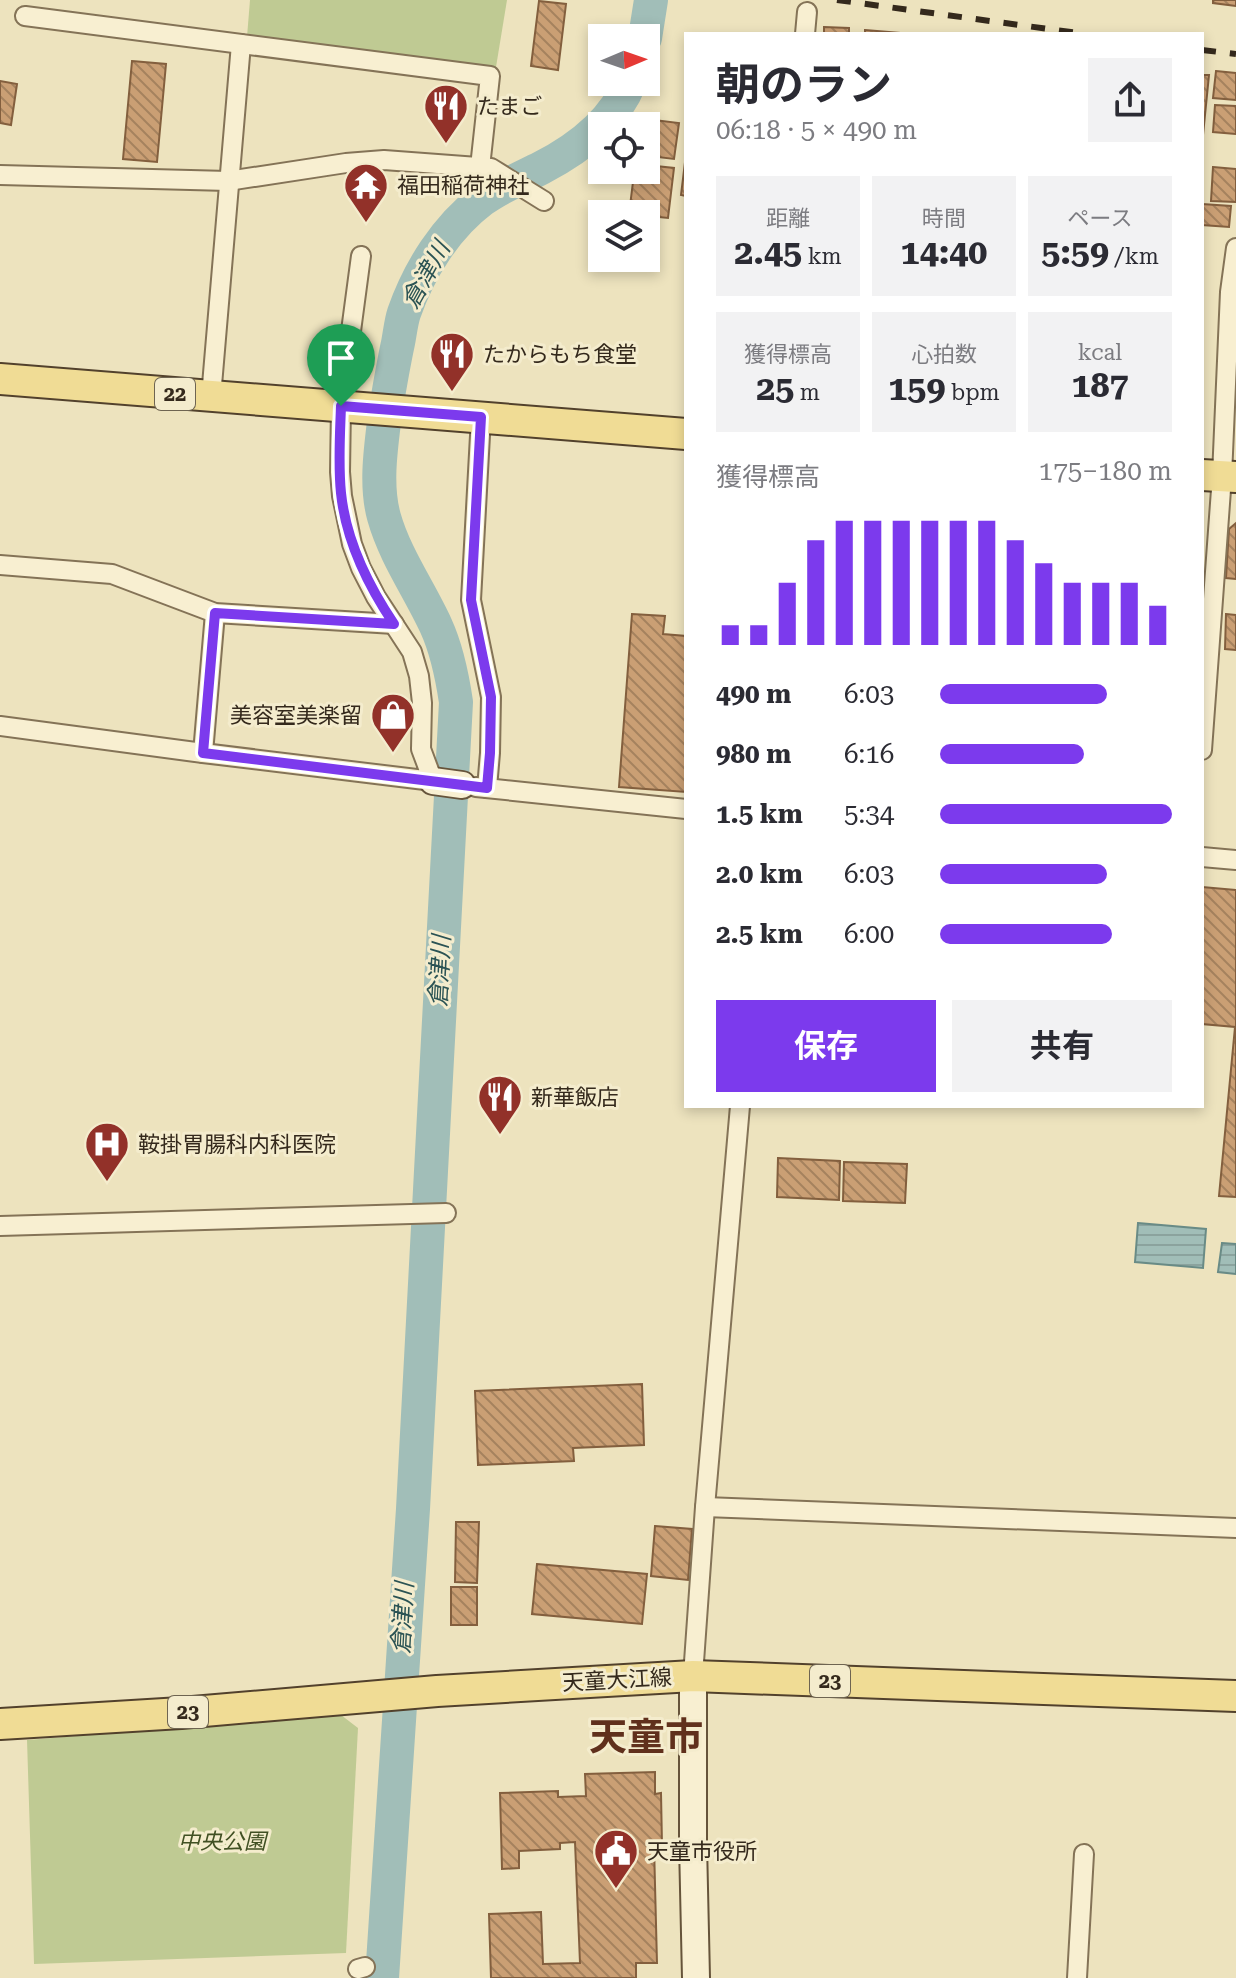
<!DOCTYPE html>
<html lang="ja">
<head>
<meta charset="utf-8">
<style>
  :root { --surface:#fff; --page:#f2f2f3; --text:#2b2b33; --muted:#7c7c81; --accent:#7c3aed }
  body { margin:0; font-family:"Roboto Serif","Noto Sans JP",serif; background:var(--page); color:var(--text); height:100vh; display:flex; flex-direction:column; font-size:30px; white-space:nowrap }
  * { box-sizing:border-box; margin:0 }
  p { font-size:26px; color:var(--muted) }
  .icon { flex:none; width:44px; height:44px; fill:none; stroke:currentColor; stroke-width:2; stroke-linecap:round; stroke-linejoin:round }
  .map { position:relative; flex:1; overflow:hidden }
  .panel { position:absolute; left:684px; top:32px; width:520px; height:1076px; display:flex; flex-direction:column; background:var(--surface); border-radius:0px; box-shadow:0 4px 12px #0003 }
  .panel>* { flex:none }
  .needle { width:52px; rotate:88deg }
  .buttons { position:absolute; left:588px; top:24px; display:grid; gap:16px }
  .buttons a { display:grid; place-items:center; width:72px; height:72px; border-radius:0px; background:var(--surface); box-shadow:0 4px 12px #0003; font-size:40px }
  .pin { position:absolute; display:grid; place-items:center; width:68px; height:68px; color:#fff; margin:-82px -34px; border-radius:50% 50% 50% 0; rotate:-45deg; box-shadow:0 0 8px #0007 }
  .pin .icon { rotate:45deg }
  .round { display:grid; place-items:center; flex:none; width:84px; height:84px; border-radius:0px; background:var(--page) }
  .headline { display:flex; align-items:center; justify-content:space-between; height:136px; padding:0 32px }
  h1 { font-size:44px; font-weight:700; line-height:60px }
  .figures { display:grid; grid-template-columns:repeat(3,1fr); gap:12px; height:136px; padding:8px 32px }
  .figures div { display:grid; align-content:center; border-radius:0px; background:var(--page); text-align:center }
  .figures b { font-size:34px; font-weight:700 }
  .figures small { font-size:22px; font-weight:400 }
  .figures p { font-size:22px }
  .chart { height:224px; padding:16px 32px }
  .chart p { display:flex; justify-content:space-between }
  .chart svg { width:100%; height:144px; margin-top:8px; stroke:var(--accent); stroke-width:6 }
  .primary-button { display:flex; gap:16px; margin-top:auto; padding:16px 32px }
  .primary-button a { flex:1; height:92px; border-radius:0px; background:var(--accent); color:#fff; font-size:32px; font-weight:700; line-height:92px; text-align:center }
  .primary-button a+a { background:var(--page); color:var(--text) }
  ul { padding:0 32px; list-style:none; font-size:26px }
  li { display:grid; grid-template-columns:128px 96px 1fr; align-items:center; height:60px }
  li i { height:20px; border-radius:10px; background:var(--accent) }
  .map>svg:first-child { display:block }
  .park { fill:#bfca93 }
  .water { fill:url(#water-rules); stroke:#698b86; stroke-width:2 }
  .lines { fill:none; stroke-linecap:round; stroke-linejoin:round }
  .river { stroke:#a1beb8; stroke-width:34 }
  .building { fill:url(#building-back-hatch); stroke:#835f3e; stroke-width:2 }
  .street-casing { stroke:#847357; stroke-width:22 }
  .secondary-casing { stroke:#66543b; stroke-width:30 }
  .primary-casing { stroke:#52412c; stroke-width:34 }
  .street { stroke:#f8efd1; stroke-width:18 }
  .secondary { stroke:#f8efd1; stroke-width:26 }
  .primary { stroke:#f0dc95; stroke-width:30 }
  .rail { stroke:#34291c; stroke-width:6; stroke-dasharray:14 14; stroke-linecap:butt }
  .route-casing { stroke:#fff; stroke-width:16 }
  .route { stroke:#7c3aed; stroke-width:10 }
  .labels { text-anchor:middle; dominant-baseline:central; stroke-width:6; stroke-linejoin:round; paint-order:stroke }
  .shield { fill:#f4eccd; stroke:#6e6451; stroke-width:2 }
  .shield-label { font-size:20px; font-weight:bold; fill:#34291c }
  .poi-label { font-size:22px; fill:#34291c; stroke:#f4eccd; text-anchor:start }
  .street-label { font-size:22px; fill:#34291c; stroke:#f4eccd }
  .park-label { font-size:22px; font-style:italic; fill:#415023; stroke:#f4eccd }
  .water-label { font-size:24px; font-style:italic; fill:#2b5354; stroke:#f4eccd }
  .town-label { font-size:38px; font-weight:bold; fill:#60301c; stroke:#f4eccd }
</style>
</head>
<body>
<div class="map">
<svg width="1236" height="1978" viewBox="0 0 1236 1978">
  <defs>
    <pattern id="water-rules" width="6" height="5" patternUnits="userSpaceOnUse" patternTransform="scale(2)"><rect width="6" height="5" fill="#a1beb8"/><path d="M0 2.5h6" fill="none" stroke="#8ba39e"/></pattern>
    <pattern id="building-back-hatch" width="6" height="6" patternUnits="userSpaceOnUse" patternTransform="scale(2)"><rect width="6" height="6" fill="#ca9f74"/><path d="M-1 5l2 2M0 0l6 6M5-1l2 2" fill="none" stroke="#a5825e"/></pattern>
  </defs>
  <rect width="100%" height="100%" fill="#ede3be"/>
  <g class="park">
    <polygon points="250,0 507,0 496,67 247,37"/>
    <polygon points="341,1715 358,1728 346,1953 34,1964 27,1740"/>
  </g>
  <g class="water">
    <polygon points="1138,1223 1206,1229 1203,1268 1135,1262"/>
    <polygon points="1222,1243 1236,1244 1236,1274 1218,1272"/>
  </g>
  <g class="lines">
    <g class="river">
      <polyline points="645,38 651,0"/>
      <path d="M382,1978L413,1509L456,702C452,675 447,650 436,626C419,589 395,556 384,517C375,485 381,447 385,414C389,390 393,366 398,343C400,333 401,322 404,313C419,270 446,227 482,200C500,187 521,178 541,168C578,149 614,122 630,82"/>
    </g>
  </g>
  <g class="building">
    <polygon points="1213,0 1236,0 1236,6 1213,3"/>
    <polygon points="539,1 566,4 558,70 531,66"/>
    <polygon points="824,27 849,28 849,34 824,34"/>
    <polygon points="865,30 900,33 900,34 865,34"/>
    <polygon points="132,61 166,64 157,162 123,159"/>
    <polygon points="1216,71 1236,73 1236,100 1213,98"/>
    <polygon points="1202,75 1209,75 1202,145"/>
    <polygon points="0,81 17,84 11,125 0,123"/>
    <polygon points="1215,105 1236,106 1236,134 1213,132"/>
    <polygon points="654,120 679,123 674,159 649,156"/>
    <polygon points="686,154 686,196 681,195"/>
    <polygon points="646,165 674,168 668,218 629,214 633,182 640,182 642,170 646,170"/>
    <polygon points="1213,167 1236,169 1236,202 1211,201"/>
    <polygon points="1202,204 1231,206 1229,227 1202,225"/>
    <polygon points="1236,523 1236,579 1226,578 1229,529"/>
    <polygon points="632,614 665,616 663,634 686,636 686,792 619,787"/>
    <polygon points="1226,614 1236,615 1236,650 1225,649"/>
    <polygon points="1202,887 1236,890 1236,1197 1219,1196 1235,1027 1202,1024"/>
    <polygon points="778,1158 840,1161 839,1200 777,1197"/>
    <polygon points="844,1162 907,1164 905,1203 843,1201"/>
    <polygon points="642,1384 644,1445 573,1448 574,1461 478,1465 475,1391"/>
    <polygon points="456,1522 479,1522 477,1583 455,1582"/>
    <polygon points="655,1526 692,1529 688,1580 651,1576"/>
    <polygon points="537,1564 647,1574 642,1624 532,1614"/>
    <rect x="451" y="1587" width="26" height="38"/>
    <polygon points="655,1772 655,1794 661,1793 662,1845 654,1845 657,1963 636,1963 636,1978 491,1978 489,1914 541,1912 543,1964 580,1963 575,1842 560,1843 560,1849 519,1851 519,1868 502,1869 500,1793 558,1791 558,1797 586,1796 585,1774"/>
  </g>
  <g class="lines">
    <g class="street-casing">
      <g id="street">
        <polyline points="25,16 490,76 480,167"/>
        <polyline points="805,34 807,12"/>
        <polyline points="0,175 228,181 346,163 384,160 491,168 544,201"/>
        <polyline points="211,397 241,44"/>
        <polyline points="481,417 471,600 491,697 490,753 487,788"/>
        <polyline points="0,565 112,574 215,613 394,624"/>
        <polyline points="0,726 203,753 433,781 421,749 422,703 419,676 412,652 376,597 361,568 352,544 342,496 340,472 341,406 361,256"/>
        <polyline points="1202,750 1222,476 1230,292 1236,248"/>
        <polyline points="203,753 215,613"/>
        <polyline points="476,787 686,809"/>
        <polyline points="1202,857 1236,860"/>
        <polyline points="0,1226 446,1213"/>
        <polyline points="705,1507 1236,1528"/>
        <polyline points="693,1676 705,1507 740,1106"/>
        <polyline points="358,1969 365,1967"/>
        <polyline points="1077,1978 1084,1854"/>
      </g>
    </g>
    <g class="secondary-casing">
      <g id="secondary">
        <polyline points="433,781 462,785"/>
        <polyline points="693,1676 693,1844 696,1978"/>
      </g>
    </g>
    <g class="primary-casing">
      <g id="primary">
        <polyline points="0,379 686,434"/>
        <polyline points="1202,475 1236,477"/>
        <polyline points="0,1724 181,1713 437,1691 693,1676 1236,1696"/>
      </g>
    </g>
    <use href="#street" class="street"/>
    <use href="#secondary" class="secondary"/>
    <use href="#primary" class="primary"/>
    <g class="rail">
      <polyline points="837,0 1085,34"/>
      <polyline points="1202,50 1236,54"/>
    </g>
  </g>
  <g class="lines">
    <g class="route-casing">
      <path id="route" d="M341,406L481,417L471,600L491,697L490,753L487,788L203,753L215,613L394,624C367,584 346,541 341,493C338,464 340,435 341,406Z"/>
    </g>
    <use href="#route" class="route"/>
  </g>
  <defs>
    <g id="restaurant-pin" transform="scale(2.3)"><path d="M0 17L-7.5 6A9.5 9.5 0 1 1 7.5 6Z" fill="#923129" stroke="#f4eccd"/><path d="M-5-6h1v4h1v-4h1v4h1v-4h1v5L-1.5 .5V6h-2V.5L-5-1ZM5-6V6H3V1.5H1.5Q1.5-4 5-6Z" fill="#fff"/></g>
    <g id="temple-pin" transform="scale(2.3)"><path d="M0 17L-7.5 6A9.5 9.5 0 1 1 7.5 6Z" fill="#923129" stroke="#f4eccd"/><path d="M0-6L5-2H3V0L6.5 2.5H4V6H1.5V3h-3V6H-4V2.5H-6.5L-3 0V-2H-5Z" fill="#fff"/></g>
    <g id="shop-pin" transform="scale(2.3)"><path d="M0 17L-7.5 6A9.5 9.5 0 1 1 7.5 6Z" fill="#923129" stroke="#f4eccd"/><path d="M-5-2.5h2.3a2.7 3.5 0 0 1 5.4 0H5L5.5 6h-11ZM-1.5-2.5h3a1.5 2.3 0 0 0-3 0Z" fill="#fff"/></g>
    <g id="hospital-pin" transform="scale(2.3)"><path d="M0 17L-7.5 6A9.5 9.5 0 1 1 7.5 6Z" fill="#923129" stroke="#f4eccd"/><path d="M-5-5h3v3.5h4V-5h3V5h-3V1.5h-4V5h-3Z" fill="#fff"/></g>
    <g id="civic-pin" transform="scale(2.3)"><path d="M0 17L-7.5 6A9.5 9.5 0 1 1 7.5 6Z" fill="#923129" stroke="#f4eccd"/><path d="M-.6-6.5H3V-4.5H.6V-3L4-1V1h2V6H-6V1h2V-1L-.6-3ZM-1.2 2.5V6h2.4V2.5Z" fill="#fff"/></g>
  </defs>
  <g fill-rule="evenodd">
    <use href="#restaurant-pin" x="446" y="106"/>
    <use href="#temple-pin" x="366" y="185"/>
    <use href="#restaurant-pin" x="452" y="354"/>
    <use href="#shop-pin" x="393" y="715"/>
    <use href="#restaurant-pin" x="500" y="1097"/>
    <use href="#hospital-pin" x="107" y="1144"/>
    <use href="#civic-pin" x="616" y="1851"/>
  </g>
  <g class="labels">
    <g class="shield">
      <rect x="155" y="378" width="40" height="32" rx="6"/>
      <rect x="810" y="1665" width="40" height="32" rx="6"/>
      <rect x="168" y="1696" width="40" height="32" rx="6"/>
    </g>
    <g class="shield-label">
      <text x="175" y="394">22</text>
      <text x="830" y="1681">23</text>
      <text x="188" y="1712">23</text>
    </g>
    <g class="poi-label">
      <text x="477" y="106">たまご</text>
      <text x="397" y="185">福田稲荷神社</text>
      <text x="483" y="354">たからもち食堂</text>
      <text x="362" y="715" text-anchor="end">美容室美楽留</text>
      <text x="531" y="1097">新華飯店</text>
      <text x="138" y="1144">鞍掛胃腸科内科医院</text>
      <text x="647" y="1851">天童市役所</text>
    </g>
    <g class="street-label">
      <text transform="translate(617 1680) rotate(-3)">天童大江線</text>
    </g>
    <g class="park-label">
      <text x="222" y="1841">中央公園</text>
    </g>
    <g class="water-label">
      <text transform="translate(426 275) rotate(-61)">倉津川</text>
      <text transform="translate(440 971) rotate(-87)">倉津川</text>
      <text transform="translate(403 1618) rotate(-87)">倉津川</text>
    </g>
    <g class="town-label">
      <text x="646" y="1737">天童市</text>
    </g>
  </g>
</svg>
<div class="buttons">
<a><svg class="needle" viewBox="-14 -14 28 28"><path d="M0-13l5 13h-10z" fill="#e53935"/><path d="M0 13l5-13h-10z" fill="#7c7c81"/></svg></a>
<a><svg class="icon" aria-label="locate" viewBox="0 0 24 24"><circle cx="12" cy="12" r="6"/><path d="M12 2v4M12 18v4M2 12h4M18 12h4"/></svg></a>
<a><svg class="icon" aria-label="layers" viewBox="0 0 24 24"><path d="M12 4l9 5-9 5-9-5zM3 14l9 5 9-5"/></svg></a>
</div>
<div class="pin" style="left:341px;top:406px;background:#1e9e55"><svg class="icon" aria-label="arrive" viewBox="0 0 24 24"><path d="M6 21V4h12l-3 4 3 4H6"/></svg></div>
<section class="panel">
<div class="headline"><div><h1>朝のラン</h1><p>06:18 · 5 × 490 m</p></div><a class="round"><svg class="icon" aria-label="share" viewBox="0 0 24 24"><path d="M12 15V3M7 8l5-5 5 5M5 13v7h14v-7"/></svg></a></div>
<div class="figures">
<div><p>距離</p><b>2.45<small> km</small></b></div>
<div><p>時間</p><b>14:40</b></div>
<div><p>ペース</p><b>5:59<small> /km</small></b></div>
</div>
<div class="figures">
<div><p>獲得標高</p><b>25<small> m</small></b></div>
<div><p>心拍数</p><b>159<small> bpm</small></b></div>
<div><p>kcal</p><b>187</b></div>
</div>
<div class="chart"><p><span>獲得標高</span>175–180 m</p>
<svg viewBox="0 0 160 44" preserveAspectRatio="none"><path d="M5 44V38M15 44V38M25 44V25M35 44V12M45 44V6M55 44V6M65 44V6M75 44V6M85 44V6M95 44V6M105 44V12M115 44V19M125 44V25M135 44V25M145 44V25M155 44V32"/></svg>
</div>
<ul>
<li><b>490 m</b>6:03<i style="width:72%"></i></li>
<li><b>980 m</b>6:16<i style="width:62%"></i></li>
<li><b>1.5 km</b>5:34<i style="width:100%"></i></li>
<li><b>2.0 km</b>6:03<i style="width:72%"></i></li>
<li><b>2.5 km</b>6:00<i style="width:74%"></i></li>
</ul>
<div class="primary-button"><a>保存</a><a>共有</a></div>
</section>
</div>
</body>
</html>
